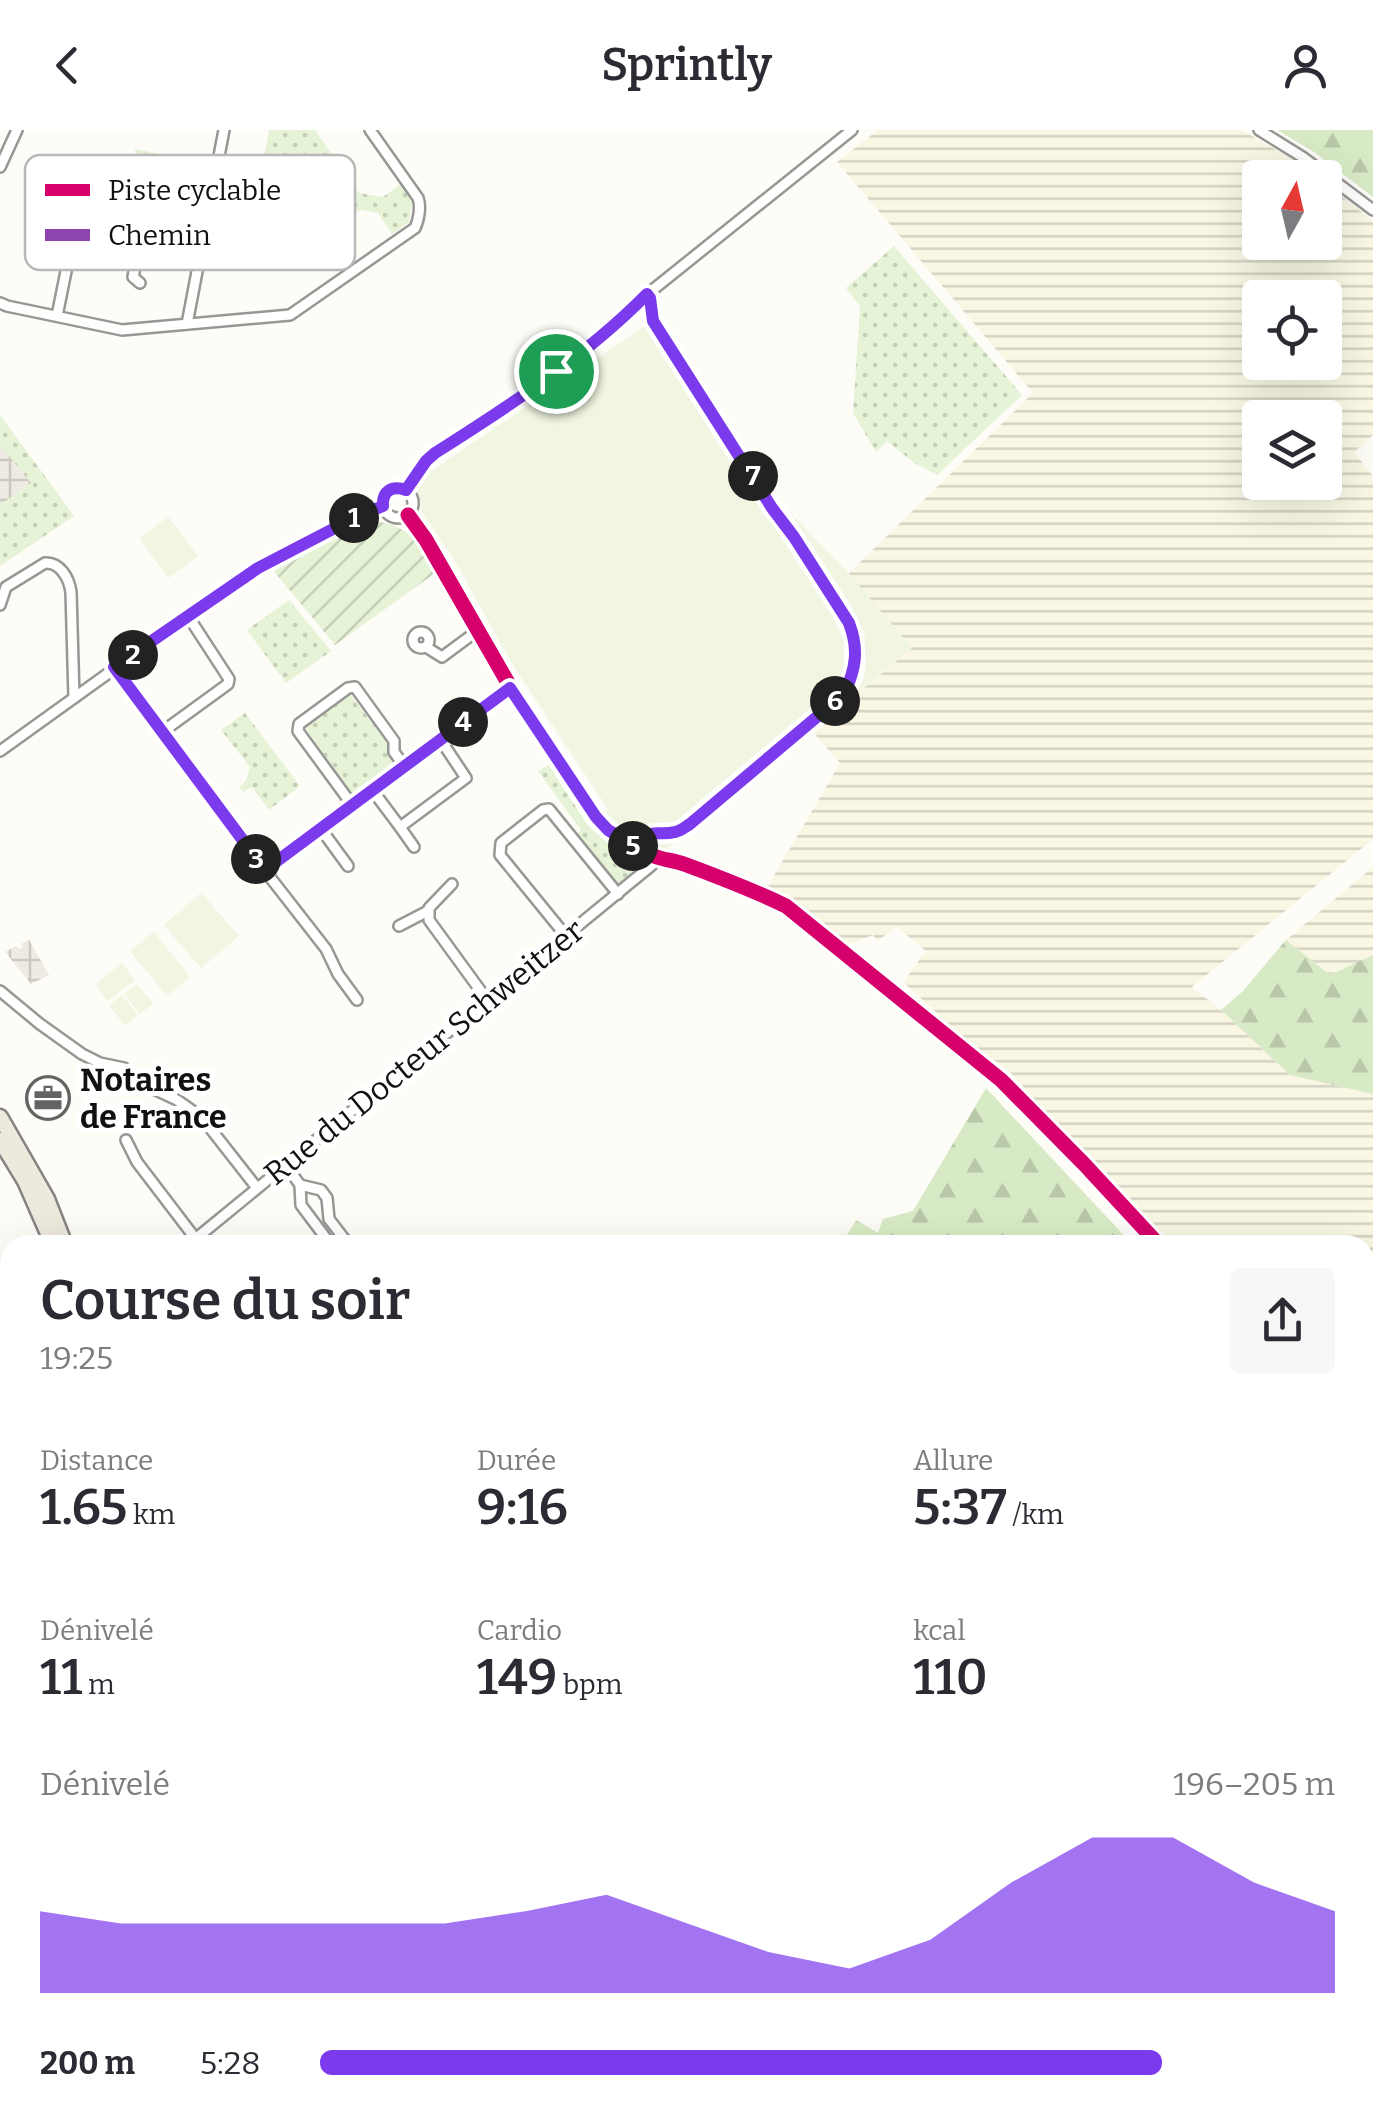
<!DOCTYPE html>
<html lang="fr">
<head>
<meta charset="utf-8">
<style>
  :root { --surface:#fff; --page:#f7f7f7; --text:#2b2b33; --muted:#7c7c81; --accent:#7c3aed }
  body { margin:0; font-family:Bitter,serif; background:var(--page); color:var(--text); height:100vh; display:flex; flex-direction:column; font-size:38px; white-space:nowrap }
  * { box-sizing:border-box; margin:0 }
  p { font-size:32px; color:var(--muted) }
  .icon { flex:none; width:55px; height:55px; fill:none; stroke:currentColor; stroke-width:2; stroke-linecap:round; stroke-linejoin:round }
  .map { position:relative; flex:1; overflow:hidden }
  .sheet { position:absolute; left:0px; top:1105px; width:1375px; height:885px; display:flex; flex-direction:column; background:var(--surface); border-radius:30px 30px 0 0; box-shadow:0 10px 40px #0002 }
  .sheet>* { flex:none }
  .needle { width:65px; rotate:8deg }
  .tools { position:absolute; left:1242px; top:30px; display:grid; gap:20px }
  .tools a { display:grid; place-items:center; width:100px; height:100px; border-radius:10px; background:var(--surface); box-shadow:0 10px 40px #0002; font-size:50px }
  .pin { position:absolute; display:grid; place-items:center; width:85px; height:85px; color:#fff; margin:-42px; border:5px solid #fff; border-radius:50%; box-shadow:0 2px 10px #0007 }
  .km { position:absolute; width:50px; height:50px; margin:-25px; border-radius:50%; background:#222; color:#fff; font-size:28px; line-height:50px; text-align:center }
  .round { display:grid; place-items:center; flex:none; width:105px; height:105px; border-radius:10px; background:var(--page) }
  .overview { display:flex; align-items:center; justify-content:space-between; height:170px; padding:0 40px }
  h1 { font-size:55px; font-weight:600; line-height:75px }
  .metrics { display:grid; grid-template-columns:repeat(3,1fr); gap:15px; height:170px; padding:10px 40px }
  .metrics div { display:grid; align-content:center }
  .metrics b { font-size:50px; font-weight:600 }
  .metrics small { font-size:28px; font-weight:400 }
  .metrics p { font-size:28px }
  .chart { height:280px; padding:20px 40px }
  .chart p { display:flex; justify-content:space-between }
  .chart svg { width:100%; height:180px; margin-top:10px; fill:var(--accent); opacity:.7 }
  ul { padding:0 40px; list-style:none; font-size:32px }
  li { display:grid; grid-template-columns:160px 120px 1fr; align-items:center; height:75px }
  li i { height:25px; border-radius:12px; background:var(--accent) }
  header { display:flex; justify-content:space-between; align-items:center; height:130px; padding:0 40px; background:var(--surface); font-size:45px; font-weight:600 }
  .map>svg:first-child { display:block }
  .farmland { fill:url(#farmland-rules); fill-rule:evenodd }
  .grass { fill:url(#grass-dots) }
  .forest { fill:url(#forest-firs) }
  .garden { fill:url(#garden-furrows) }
  .pitch { fill:#f0f6e1 }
  .plaza { fill:url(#plaza-grid) }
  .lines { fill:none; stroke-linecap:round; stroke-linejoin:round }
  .minor-casing { stroke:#979795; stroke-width:14 }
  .tertiary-casing { stroke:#979795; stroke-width:16 }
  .primary-casing { stroke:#858482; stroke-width:19 }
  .trunk-casing { stroke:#858482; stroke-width:20 }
  .minor { stroke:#fffffe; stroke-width:9 }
  .tertiary { stroke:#fffffe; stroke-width:11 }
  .primary { stroke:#ede9dc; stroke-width:14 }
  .trunk { stroke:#ece5da; stroke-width:15 }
  .quiet { stroke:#8e44ad; stroke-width:12; stroke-dasharray:25 12; stroke-linecap:butt }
  .cycleway-casing { stroke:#fff; stroke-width:21 }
  .cycleway { stroke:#d6006c; stroke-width:15 }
  .route-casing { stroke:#fff; stroke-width:20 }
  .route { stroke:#7c3aed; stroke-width:12 }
  .labels { text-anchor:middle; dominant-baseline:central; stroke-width:10; stroke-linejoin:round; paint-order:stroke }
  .street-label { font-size:32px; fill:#111; stroke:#fff }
  .poi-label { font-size:32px; font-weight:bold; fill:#111; stroke:#fff; text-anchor:start }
  .key { fill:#fff; stroke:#b8b8b8; stroke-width:2.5 }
  .key-label { font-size:28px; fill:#111 }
</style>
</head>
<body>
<header><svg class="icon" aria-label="back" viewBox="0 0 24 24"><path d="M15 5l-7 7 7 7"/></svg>Sprintly<svg class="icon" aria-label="person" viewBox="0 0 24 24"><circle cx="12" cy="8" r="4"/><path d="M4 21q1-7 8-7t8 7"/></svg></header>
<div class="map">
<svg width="1373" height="1990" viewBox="0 0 1373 1990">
  <defs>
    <pattern id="farmland-rules" width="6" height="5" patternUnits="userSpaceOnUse" patternTransform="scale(2.5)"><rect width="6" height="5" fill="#f9f7e4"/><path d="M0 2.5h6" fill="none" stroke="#d4d3c3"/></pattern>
    <pattern id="grass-dots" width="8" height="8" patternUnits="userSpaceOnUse" patternTransform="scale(2.5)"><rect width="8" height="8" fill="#e7f3d7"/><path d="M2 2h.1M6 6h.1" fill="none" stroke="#c5cfb8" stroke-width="1.8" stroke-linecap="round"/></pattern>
    <pattern id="forest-firs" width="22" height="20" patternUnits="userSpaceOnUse" patternTransform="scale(2.5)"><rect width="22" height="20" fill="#d8eac5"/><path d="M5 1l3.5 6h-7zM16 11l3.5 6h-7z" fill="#b8c8a8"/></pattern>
    <pattern id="garden-furrows" width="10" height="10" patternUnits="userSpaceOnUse" patternTransform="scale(2.5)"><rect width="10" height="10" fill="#e7f3d7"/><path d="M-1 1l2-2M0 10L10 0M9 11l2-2" fill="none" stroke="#c5cfb8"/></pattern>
    <pattern id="plaza-grid" width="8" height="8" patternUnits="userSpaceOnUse" patternTransform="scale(2.5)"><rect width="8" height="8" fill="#edebe2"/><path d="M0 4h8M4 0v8" fill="none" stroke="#cac8c1"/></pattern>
  </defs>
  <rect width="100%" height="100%" fill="#fdfcf7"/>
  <g class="farmland">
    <path d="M878,0H1242L1305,37L1318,47L1260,48V112H1325V53L1373,91V305L1354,322L1373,346V709L1192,857L1221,880L1290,945L1373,964V1302H1365V1115H1165L1008,940L971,914L903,852L926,821L897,797L877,811L873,805L846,816L789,768L768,756L840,633L812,601L911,519L848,444L1033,263L837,32ZM1260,168H1325V232H1260ZM1260,288H1325V352H1260Z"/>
    <polygon points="1373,737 1373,825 1330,845 1286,810"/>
  </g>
  <g class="grass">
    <polygon points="269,0 315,0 359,63 383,67 401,54 412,71 409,92 392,104 378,83 360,80 282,132 264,138 244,135 257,60 222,53 225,37 261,44"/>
    <polygon points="135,19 209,34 207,39 136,26"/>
    <polygon points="894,116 1022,265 937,345 913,332 887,311 876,322 853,283 860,176 846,158"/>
    <polygon points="0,285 74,386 0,436"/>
    <polygon points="289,470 331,521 286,553 247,500"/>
    <polygon points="350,564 390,616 389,625 396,633 352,665 305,597"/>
    <polygon points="245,583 300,656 269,680 252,657 243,662 239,657 246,651 250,637 221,600"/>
    <polygon points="555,632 587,684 604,705 641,731 639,741 621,756 616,754 577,704 581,700 538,641"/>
  </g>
  <g class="forest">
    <polygon points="1277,0 1373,0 1373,67 1314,22"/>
    <polygon points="1286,810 1330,845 1373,825 1373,964 1290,945 1221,880 1243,861"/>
    <polygon points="986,958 1133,1115 841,1115 856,1090 878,1103 883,1089 913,1081"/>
    <polygon points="1365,1834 1373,1856 1373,1977 1365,1979"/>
    <polygon points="753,1980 1360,1980 1312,1990 753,1990"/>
  </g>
  <path class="garden" d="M377,392C408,394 423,417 438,441L335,515L272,439L347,399Z"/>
  <g class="pitch">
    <polygon points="658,187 770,362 847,441 912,518 666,720 616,698 604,686 608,679 511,532 454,429 420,379 411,369 409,358 417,351"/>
    <polygon points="168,387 198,426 168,448 139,408"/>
    <polygon points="201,763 239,806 201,838 164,795"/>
    <polygon points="154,802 190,847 167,866 130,821"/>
    <polygon points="122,833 135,850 108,871 95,855"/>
    <polygon points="137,854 153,873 140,884 124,864"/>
    <polygon points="122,865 138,885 125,895 109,876"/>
    <polygon points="0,1958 10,1963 10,1980 27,1980 25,1985 29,1990 0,1990"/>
  </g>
  <g class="plaza">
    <polygon points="0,315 31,353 0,375"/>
    <polygon points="29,810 49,845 31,854 5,822 16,816 19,819 23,817 21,814"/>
  </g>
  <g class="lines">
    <g class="minor-casing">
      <g id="minor">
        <polyline points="1259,0 1304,28 1373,80"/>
        <polyline points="0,37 17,0"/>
        <polyline points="140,153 133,147 146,84 157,76 207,85"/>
        <path d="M0,173L7,176L122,200L290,185L415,98C419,90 421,76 418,68L370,0"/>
        <polyline points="57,186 78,82 85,76"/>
        <polyline points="187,194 224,0"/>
        <circle cx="398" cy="373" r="15"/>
        <polyline points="406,360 426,331 435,323 498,283 611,198 650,162 852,0"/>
        <path d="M0,475L6,457L45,433C60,432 69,448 71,462L74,568"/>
        <circle cx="421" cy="510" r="8"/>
        <polyline points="426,517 442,527 477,501"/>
        <polyline points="115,537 245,715 326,819 338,844 357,870"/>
        <polyline points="162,602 228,554 229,549 188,486"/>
        <polyline points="0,621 238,450 348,390 383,376"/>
        <polyline points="373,661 400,697 466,648 440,609"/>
        <polyline points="353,676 298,601 299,594 348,558 355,557 394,611 394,622 405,637"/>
        <polyline points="400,697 414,717"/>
        <polyline points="321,699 348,736"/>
        <polyline points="265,740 511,558"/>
        <polyline points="452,754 429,778 429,790 488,871"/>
        <polyline points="399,796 428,781"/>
        <polyline points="566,806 500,725 501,713 543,680 549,679 618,764"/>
        <polyline points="0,861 40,894 82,924 100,933 124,938 145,955 177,970 194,982 210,998 257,1058"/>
        <polyline points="126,1010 137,1032 195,1108"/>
        <polyline points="286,1035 300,1055 301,1075 331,1115"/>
        <polyline points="300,1055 321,1060 327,1068 329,1089 349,1115"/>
        <polyline points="188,1115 652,735 653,726 622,711 595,687 511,558 426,410 408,385"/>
        <polyline points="0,1208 10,1205"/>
        <polyline points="0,1315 10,1315"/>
        <polyline points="0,1357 10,1377"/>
        <polyline points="0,1383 10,1382"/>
        <path d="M0,1654C9,1665 6,1683 0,1695"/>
        <polyline points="0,1703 10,1701"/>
        <polyline points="1365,1732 1373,1723"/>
        <polyline points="744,1990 745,1980"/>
        <polyline points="956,1990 963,1980"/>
        <polyline points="1336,1990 1373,1982"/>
      </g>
    </g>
    <g class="tertiary-casing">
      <g id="tertiary">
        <path d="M653,726C699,738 744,755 786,776L1001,950L1084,1034L1159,1115"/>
        <polyline points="1365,1311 1373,1310"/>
      </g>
    </g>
    <g class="primary-casing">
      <g id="primary">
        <polyline points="0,987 47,1069 65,1115"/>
        <polyline points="0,1010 25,1051 53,1115"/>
        <polyline points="113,1980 113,1990"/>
        <polyline points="124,1980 125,1990"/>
      </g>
    </g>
    <g class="trunk-casing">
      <g id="trunk">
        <polyline points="1365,1760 1373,1752"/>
        <polyline points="1072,1990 1089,1980"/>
        <polyline points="1092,1990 1108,1980"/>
      </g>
    </g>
    <use href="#minor" class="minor"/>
    <use href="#tertiary" class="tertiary"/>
    <use href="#primary" class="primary"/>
    <use href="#trunk" class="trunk"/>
    <g class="quiet">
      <polyline points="1365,1370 1373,1388"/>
      <polyline points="1365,1527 1373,1526"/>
      <polyline points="0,1833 10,1837"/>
    </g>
    <g class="cycleway-casing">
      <g id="cycleway">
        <path d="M408,385L426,410L511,558L595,687C612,705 631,718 654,726C663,730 674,730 684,734C719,747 753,760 786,776L1001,950L1084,1034L1159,1115"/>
        <path d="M640,719C649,695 656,707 675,702C681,701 685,697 690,693L844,564L853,546L855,534L854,506L840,478L781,388L772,378L653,191L650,168L647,165"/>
      </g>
    </g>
    <use href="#cycleway" class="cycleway"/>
  </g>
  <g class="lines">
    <g class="route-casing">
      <path id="route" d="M647,164L650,168L653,191L772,378L794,407L849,493C859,519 856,539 844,564L690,694C685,697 681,701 675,702C656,707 649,695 640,719L608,700L596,687L510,558L265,740L114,537L258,438L356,387L383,376C382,361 392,355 406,360L426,331L435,323C509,276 585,227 647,164Z"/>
    </g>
    <use href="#route" class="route"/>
  </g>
  <defs>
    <g id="office-ring" transform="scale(2.25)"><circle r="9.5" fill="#fff" stroke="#646362" stroke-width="1.5"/><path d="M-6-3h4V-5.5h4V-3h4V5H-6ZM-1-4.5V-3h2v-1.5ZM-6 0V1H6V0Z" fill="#646362"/></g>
  </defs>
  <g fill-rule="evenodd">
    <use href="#office-ring" x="48" y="968"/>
  </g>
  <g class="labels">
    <g class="street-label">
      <text transform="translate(424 922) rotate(-39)">Rue du Docteur Schweitzer</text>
    </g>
    <g class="poi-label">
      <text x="80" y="950">Notaires<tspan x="80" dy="37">de France</tspan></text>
    </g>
  </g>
  <rect x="25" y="25" width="330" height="115" rx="15" class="key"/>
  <rect x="45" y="54" width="45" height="12" fill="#d6006c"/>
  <rect x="45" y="99" width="45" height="12" fill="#8e44ad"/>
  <g class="key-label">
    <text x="108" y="70">Piste cyclable</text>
    <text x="108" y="115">Chemin</text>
  </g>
</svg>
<div class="tools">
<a><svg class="needle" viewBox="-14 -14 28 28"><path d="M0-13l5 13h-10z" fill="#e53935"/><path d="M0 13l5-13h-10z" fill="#7c7c81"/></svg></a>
<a><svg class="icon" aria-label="locate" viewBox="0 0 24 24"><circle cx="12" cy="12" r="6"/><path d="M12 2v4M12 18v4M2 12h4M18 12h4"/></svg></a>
<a><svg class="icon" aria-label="layers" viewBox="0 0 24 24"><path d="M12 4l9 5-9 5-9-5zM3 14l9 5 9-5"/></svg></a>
</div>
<div class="pin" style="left:556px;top:241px;background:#1e9e55"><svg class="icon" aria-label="arrive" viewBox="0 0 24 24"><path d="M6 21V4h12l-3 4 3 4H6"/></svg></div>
<b class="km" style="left:354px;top:388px">1</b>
<b class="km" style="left:133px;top:525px">2</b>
<b class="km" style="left:256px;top:729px">3</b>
<b class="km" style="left:463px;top:592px">4</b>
<b class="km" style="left:633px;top:716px">5</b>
<b class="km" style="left:835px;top:571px">6</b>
<b class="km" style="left:753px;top:346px">7</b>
<section class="sheet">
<div class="overview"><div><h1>Course du soir</h1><p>19:25</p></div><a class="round"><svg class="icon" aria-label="share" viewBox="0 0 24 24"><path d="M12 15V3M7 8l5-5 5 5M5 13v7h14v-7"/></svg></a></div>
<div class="metrics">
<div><p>Distance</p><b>1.65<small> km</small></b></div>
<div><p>Durée</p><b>9:16</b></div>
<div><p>Allure</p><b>5:37<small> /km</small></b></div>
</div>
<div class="metrics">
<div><p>Dénivelé</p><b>11<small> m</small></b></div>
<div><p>Cardio</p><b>149<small> bpm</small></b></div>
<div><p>kcal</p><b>110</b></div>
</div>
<div class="chart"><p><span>Dénivelé</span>196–205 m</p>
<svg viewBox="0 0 160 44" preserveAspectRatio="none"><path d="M0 44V24L10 27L20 27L30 27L40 27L50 27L60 24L70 20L80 27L90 34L100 38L110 31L120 17L130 6L140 6L150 17L160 24V44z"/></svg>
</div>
<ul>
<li><b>200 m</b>5:28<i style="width:83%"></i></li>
</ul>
</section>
</div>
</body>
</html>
